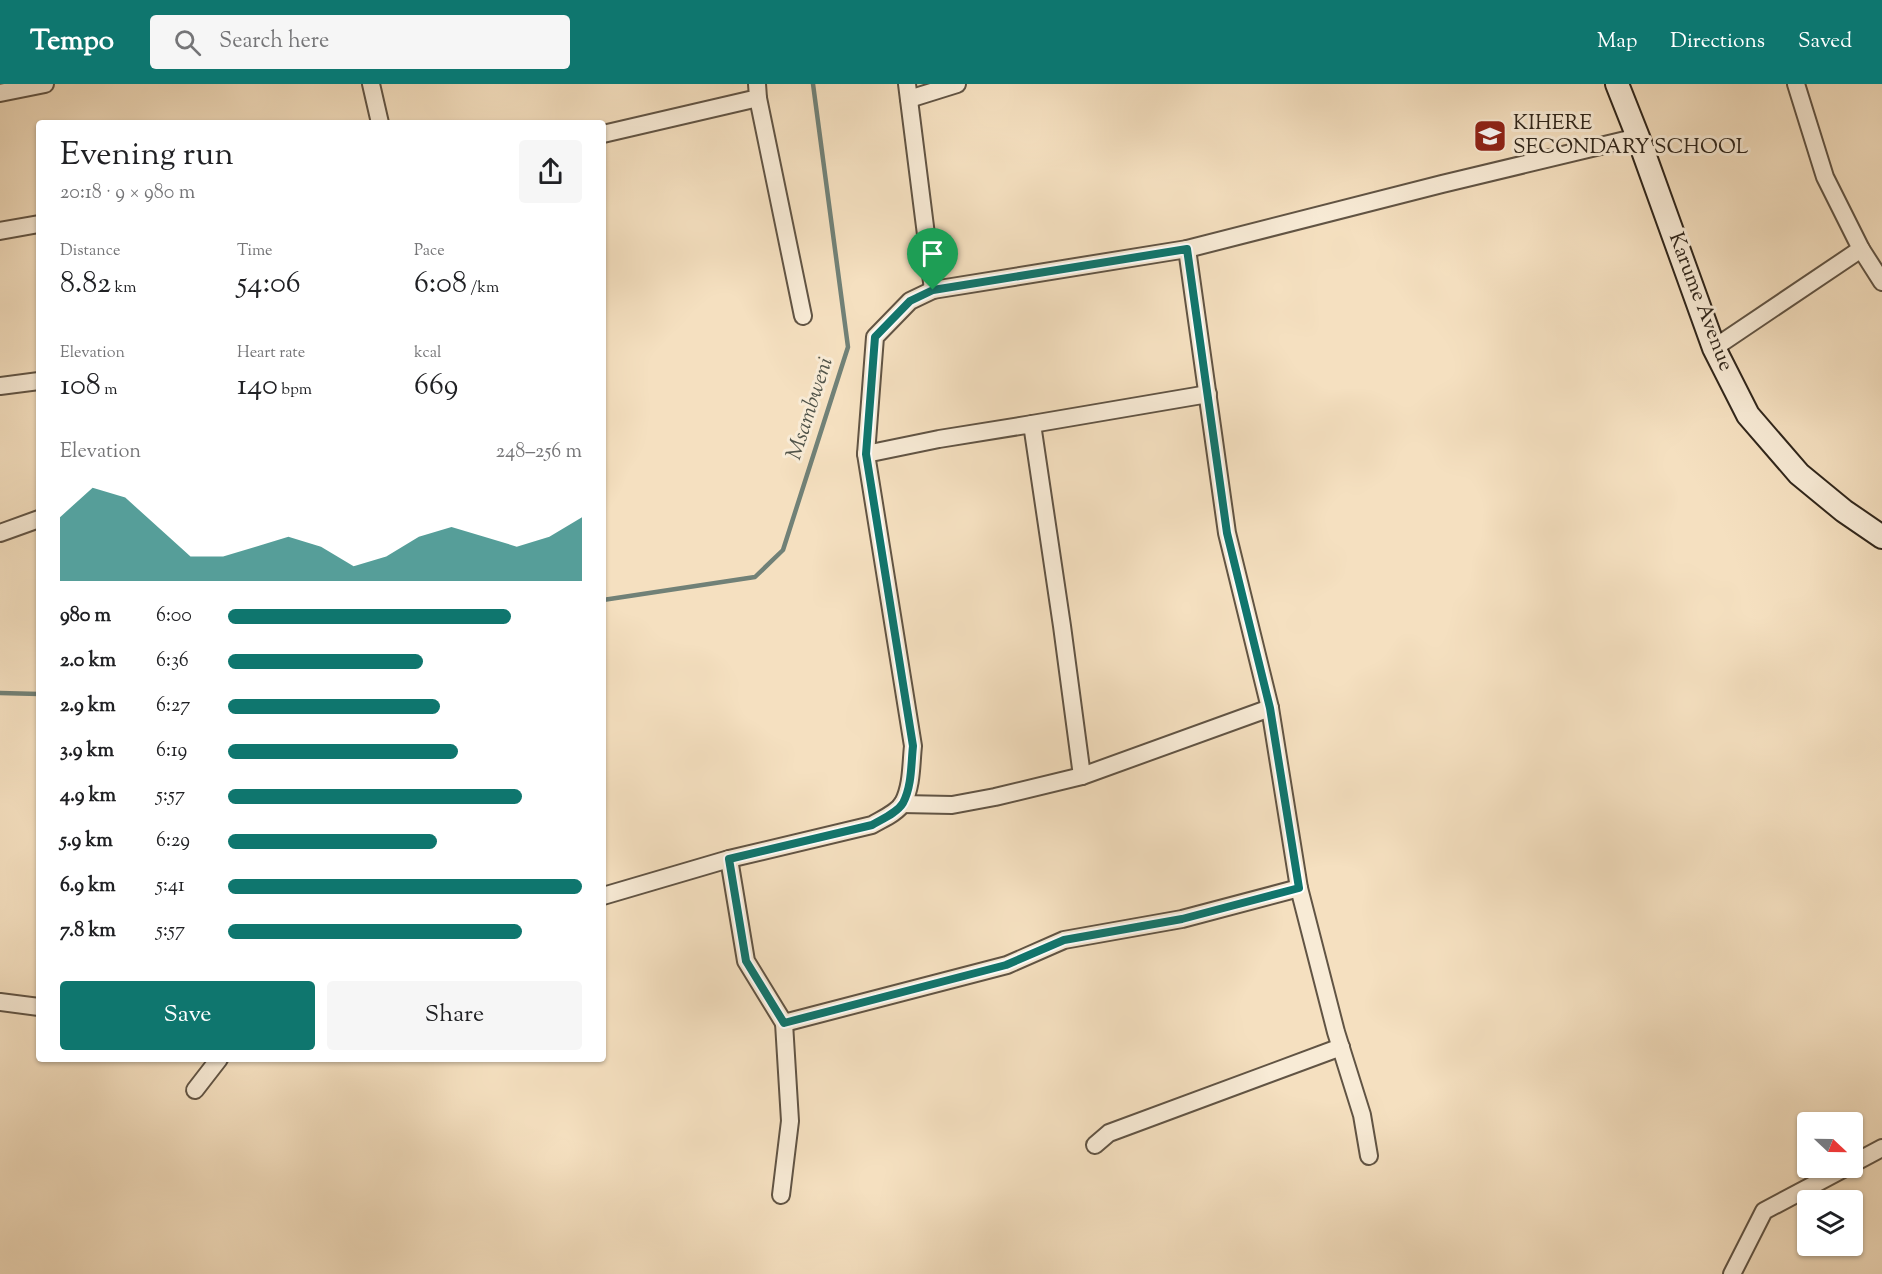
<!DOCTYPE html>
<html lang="en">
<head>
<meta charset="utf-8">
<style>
  :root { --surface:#fff; --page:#f6f6f6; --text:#202124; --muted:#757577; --accent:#0f766e }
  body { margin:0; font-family:"Sorts Mill Goudy",serif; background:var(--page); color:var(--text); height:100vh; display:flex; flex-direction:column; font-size:22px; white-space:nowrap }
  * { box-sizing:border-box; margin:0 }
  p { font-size:20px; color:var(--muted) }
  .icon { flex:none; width:33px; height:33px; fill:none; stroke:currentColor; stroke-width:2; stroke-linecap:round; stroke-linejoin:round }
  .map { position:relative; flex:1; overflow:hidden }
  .sheet { position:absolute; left:36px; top:36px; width:570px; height:942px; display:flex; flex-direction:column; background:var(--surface); border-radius:6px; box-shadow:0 2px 4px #0004 }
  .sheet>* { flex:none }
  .needle { width:39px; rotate:112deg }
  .tools { position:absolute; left:1797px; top:1028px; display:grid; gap:12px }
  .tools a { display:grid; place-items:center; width:66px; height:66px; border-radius:6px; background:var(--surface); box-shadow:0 2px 4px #0004; font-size:30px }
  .pin { position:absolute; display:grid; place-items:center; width:51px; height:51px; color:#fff; margin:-62px -26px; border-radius:50% 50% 50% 0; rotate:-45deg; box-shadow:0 0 6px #0007 }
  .pin .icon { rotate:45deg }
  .round { display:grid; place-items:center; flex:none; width:63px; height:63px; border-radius:6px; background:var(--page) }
  .summary { display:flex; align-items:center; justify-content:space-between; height:102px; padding:0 24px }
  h1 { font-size:33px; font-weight:600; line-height:45px }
  .metrics { display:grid; grid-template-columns:repeat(3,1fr); gap:9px; height:102px; padding:6px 24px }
  .metrics div { display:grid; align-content:center }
  .metrics b { font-size:30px; font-weight:600 }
  .metrics small { font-size:16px; font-weight:400 }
  .metrics p { font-size:16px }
  .chart { height:168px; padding:12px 24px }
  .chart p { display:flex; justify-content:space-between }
  .chart svg { width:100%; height:108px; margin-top:6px; fill:var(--accent); opacity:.7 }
  .primary-button { display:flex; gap:12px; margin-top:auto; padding:12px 24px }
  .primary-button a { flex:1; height:69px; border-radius:6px; background:var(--accent); color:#fff; font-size:24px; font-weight:600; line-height:69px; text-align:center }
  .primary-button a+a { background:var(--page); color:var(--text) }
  ul { padding:0 24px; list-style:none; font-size:20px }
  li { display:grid; grid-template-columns:96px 72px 1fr; align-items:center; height:45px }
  li i { height:15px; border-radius:8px; background:var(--accent) }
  header { display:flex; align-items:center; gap:36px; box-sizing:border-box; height:84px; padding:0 30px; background:var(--accent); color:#fff }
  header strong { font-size:28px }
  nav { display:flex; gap:33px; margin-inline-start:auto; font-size:21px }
  .search { width:420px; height:54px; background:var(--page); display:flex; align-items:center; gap:15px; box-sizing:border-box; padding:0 21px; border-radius:6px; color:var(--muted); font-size:22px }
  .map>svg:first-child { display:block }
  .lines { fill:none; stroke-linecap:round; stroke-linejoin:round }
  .stream { stroke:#718177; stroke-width:4.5 }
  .minor-casing { stroke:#615444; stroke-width:20 }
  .secondary-casing { stroke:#30261b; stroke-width:26 }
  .minor { stroke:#f8ebd6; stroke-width:16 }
  .secondary { stroke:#f8ebd6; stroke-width:22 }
  .route-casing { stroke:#fff; stroke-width:12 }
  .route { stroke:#0f766e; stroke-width:8 }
  .labels { text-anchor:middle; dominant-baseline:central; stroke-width:6; stroke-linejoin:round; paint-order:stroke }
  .poi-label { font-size:21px; fill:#30261b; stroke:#f8ebd6; text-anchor:start }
  .street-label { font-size:21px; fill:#30261b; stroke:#f8ebd6 }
  .water-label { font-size:22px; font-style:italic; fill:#505349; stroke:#f8ebd6 }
</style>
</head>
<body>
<header>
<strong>Tempo</strong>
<div class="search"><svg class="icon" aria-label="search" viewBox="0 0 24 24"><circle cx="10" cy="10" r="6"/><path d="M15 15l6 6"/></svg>Search here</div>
<nav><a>Map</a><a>Directions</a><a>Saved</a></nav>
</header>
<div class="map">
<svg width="1882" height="1190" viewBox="0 0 1882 1190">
  <rect width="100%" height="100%" fill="#f5e0c0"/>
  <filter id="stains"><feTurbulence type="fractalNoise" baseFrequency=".00333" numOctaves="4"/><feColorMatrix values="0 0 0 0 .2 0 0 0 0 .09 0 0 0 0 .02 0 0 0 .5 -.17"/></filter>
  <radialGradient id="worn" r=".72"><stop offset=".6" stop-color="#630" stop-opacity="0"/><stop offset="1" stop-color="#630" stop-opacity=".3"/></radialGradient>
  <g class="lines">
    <g class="stream">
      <polyline points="603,516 755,493 783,466 848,263 813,0"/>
      <polyline points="0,609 39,610"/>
    </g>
    <g class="minor-casing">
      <g id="minor">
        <polyline points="371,0 380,39"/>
        <polyline points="907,0 933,206"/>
        <polyline points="1796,0 1825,93 1861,165 1882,198"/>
        <polyline points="0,9 45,0"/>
        <polyline points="758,14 803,232"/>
        <polyline points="909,15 957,0"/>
        <polyline points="603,50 758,14 757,0"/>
        <polyline points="0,147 39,140"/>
        <polyline points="1187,165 1227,449 1270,624 1299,804 1336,948 1362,1031 1369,1072"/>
        <polyline points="1714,264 1861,165"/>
        <polyline points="0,302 39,297"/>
        <polyline points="1032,340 1208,310"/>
        <polyline points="866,370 939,355 1032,340 1062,542 1082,692"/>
        <polyline points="0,449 39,435"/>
        <polyline points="902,720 952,721 995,713 1082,692 1270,624"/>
        <polyline points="729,775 746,877 784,939 1007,881 1064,856 1182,835 1299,804"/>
        <path d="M603,812L729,775L872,741C882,735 897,729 903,719C912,702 911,680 913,662L866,370L875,253L910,217L933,206L1187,165L1442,100L1638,53"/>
        <polyline points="0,918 39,923"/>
        <polyline points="195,1006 219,975"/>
        <polyline points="1095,1061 1109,1049 1341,963"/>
        <polyline points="1852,1080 1882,1064"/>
        <polyline points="781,1111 790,1037 784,939"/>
        <polyline points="1732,1190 1764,1127 1847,1083"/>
      </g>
    </g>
    <g class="secondary-casing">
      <polyline id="secondary" points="1617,0 1638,53 1714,264 1748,331 1799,390 1844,427 1882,453"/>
    </g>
    <use href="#minor" class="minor"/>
    <use href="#secondary" class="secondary"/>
  </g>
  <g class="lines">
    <g class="route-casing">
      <path id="route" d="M1187,165L1227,449L1270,624L1299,804L1182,835L1064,856L1006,881L784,939L746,877L729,775L872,741C882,735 897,729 903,719C912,702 911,680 913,662L866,370L875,253L910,217L933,206Z"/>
    </g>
    <use href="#route" class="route"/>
  </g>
  <defs>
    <g id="school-square" transform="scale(1.725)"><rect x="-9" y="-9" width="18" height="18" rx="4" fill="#8f2418" stroke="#f8ebd6"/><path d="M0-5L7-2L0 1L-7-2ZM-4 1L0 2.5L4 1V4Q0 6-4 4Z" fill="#fff"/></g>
  </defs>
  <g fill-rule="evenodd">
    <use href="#school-square" x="1490" y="52"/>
  </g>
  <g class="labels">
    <g class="poi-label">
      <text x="1513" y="40">KIHERE<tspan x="1513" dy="24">SECONDARY SCHOOL</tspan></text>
    </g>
    <g class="street-label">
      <text transform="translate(1700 218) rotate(69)">Karume Avenue</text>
    </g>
    <g class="water-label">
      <text transform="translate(811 325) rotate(-72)">Msambweni</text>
    </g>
  </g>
  <rect width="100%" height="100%" filter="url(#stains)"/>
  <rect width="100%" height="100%" fill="url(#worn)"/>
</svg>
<div class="tools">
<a><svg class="needle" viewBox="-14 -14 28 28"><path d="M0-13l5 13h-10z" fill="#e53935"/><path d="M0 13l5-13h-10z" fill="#757577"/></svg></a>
<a><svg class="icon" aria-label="layers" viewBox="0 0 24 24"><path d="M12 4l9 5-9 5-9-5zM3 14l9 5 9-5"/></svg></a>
</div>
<div class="pin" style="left:933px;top:206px;background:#1e9e55"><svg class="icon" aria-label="arrive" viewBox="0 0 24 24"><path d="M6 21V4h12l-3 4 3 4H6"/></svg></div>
<section class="sheet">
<div class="summary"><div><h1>Evening run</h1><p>20:18 · 9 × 980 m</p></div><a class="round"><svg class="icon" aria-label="share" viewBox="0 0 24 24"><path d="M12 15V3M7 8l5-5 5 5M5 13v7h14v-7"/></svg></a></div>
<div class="metrics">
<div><p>Distance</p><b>8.82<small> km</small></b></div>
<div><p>Time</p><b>54:06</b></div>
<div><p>Pace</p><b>6:08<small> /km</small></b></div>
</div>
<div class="metrics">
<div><p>Elevation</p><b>108<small> m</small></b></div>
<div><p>Heart rate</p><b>140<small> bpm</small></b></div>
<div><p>kcal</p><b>669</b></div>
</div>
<div class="chart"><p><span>Elevation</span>248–256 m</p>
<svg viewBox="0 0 160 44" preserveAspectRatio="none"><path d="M0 44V18L10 6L20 10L30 22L40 34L50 34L60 30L70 26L80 30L90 38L100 34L110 26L120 22L130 26L140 30L150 26L160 18V44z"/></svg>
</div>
<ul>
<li><b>980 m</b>6:00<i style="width:80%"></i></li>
<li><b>2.0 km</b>6:36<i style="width:55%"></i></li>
<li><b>2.9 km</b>6:27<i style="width:60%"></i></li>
<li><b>3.9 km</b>6:19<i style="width:65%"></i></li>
<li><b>4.9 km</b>5:57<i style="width:83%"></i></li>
<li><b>5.9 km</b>6:29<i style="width:59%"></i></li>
<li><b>6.9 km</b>5:41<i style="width:100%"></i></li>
<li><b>7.8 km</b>5:57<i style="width:83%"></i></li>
</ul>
<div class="primary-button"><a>Save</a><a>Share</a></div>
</section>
</div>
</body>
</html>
